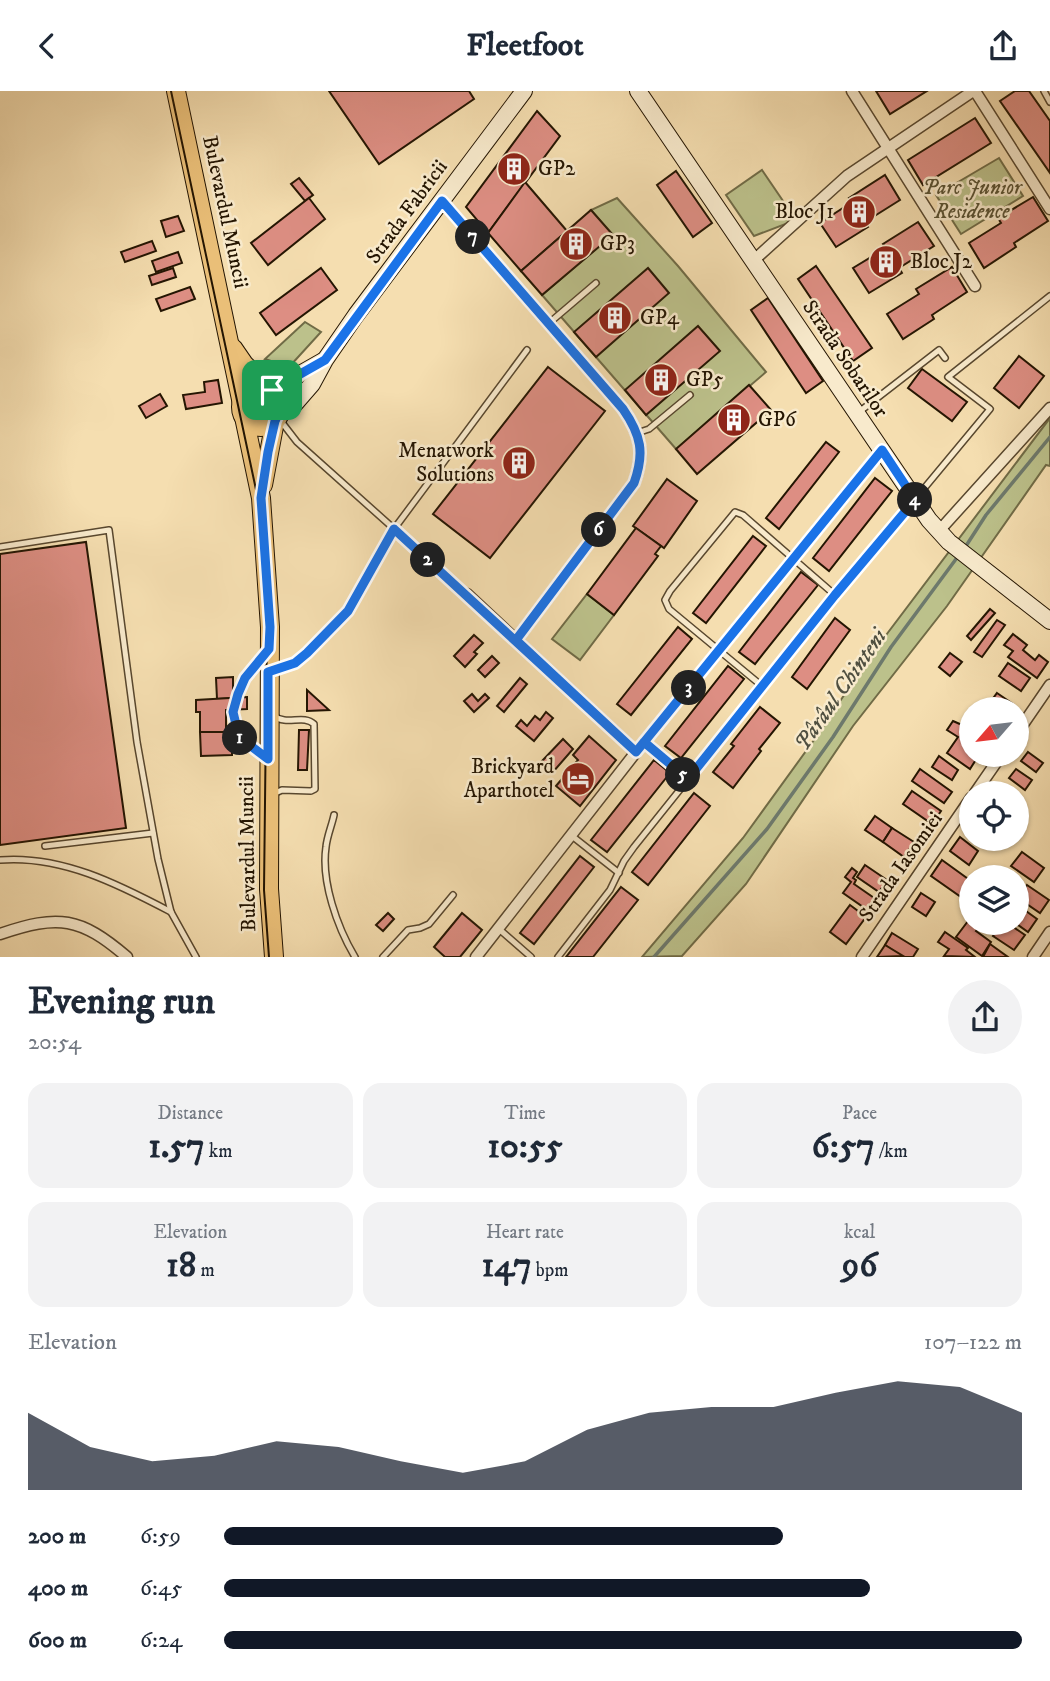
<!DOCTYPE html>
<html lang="en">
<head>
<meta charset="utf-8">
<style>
  :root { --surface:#fff; --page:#f2f2f3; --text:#1f2937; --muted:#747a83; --accent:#111827 }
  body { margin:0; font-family:"IM FELL DW Pica",serif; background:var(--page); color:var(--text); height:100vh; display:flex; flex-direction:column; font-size:26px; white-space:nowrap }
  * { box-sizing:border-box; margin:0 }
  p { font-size:23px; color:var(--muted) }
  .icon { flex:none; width:38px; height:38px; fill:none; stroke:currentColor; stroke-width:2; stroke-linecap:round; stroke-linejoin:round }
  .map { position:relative; height:866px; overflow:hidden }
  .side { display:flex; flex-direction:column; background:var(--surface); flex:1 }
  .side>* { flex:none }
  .needle { width:46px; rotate:242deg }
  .controls { position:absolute; left:959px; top:606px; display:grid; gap:14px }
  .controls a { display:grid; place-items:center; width:70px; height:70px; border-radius:50%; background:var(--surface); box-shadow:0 2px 5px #0004; font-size:35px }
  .pin { position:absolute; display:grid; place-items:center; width:60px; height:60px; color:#fff; margin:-30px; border-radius:14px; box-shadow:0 4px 10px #0006 }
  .km { position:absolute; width:35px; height:35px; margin:-18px; border-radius:50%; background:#222; color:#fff; font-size:19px; line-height:35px; text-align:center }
  .round { display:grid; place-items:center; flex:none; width:74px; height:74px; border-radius:37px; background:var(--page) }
  .head { display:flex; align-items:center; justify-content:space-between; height:119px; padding:0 28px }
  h1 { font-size:38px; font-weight:700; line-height:52px }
  .stats { display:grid; grid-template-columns:repeat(3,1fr); gap:10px; height:119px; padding:7px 28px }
  .stats div { display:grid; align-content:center; border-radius:18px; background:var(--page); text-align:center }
  .stats b { font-size:35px; font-weight:700 }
  .stats small { font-size:19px; font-weight:400 }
  .stats p { font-size:19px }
  .chart { height:196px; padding:14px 28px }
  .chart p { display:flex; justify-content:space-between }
  .chart svg { width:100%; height:126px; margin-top:7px; fill:var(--accent); opacity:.7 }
  ul { padding:0 28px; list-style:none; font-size:23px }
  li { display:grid; grid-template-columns:112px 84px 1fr; align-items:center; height:52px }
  li i { height:18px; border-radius:9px; background:var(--accent) }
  header { display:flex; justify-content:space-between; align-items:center; height:91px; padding:0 28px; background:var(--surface); font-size:32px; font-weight:700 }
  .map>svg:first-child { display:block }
  .green { fill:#bcc18b; stroke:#706b46; stroke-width:2 }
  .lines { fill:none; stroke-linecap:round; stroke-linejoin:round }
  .stream { stroke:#6d796c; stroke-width:3.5 }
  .building { fill:#dd8e83; stroke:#241502; stroke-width:2 }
  .lane-casing { stroke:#58472e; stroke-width:8 }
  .street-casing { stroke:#58472e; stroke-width:13 }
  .secondary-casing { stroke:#241502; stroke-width:18 }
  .primary-casing { stroke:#241502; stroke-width:20 }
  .lane { stroke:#f8eacc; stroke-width:5 }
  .street { stroke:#f8eacc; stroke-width:10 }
  .secondary { stroke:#f8eacc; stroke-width:16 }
  .primary { stroke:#eabf78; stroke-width:18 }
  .tram { stroke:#241502; stroke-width:2 }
  .route-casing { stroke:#fff; stroke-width:14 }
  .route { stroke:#1a73e8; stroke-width:9 }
  .labels { text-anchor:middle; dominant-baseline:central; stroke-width:5; stroke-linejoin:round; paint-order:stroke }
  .poi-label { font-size:21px; fill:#241502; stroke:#f8eacc; text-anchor:start }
  .park-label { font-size:21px; font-style:italic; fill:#595132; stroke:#f8eacc }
  .street-label { font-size:21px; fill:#241502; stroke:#f8eacc }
  .water-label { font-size:23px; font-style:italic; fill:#4f4f40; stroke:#f8eacc }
</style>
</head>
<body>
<header><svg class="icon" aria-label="back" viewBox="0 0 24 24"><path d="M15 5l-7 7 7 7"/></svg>Fleetfoot<svg class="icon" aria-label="share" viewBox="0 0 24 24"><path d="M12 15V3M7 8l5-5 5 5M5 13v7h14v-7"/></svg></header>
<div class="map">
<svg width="1050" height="866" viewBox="0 0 1050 866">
  <rect width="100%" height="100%" fill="#f5deb0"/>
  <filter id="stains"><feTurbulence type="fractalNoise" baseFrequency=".00286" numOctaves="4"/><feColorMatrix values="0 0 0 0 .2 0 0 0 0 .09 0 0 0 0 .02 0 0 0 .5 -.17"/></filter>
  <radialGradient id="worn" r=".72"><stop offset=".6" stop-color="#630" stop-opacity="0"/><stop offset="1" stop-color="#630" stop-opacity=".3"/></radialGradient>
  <g class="green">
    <polygon points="999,67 1023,105 961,143 936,104"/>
    <polygon points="762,79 796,129 754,145 726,104"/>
    <polygon points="617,107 678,175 766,281 676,358 542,204 612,144 591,119"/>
    <polygon points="305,231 321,241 289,276 265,268"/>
    <polygon points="1050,327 1050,375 1046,374 947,515 853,635 746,793 682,865 642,866 743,747 814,649 871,564"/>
    <polygon points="587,503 614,524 580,569 552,548"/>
  </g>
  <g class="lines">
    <g class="stream">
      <polyline points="964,458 986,424 1050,346"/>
      <polyline points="654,866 767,738 833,646 891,556 959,464"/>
    </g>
  </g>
  <g class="building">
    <polygon points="329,0 469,0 474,8 379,73"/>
    <polygon points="876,0 927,0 890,23"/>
    <polygon points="1015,0 1029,0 1050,30 1050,82 1000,10"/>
    <polygon points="537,20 560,45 488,142 466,116"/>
    <polygon points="975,27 991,52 923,94 908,69"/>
    <polygon points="676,80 712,132 693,146 657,94"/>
    <polygon points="885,84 900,109 865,131 868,136 836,156 820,132 852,111 849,107"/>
    <polygon points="299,87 313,104 305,110 291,93"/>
    <polygon points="525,91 567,140 521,180 488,142"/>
    <polygon points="1033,106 1048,130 1014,152 1016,156 984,177 969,152 1001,132 998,127"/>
    <polygon points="309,107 325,128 268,174 251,152"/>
    <polygon points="591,119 613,144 542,204 521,180"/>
    <polygon points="178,125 184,140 166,146 161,130"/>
    <polygon points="918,131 934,155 899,177 902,182 869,202 853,177 886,157 883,153"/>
    <polygon points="152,150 156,160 125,171 121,161"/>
    <polygon points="178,161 182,172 156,181 152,170"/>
    <polygon points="816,175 872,257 853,270 798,188"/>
    <polygon points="952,176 967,201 932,224 934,228 903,248 887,223 919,203 916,198"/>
    <polygon points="173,177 176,186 152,194 149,185"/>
    <polygon points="321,177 337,199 276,244 260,222"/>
    <polygon points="648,177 669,202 596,266 574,241"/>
    <polygon points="190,196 195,208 161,220 156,208"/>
    <polygon points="768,207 823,290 806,302 751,219"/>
    <polygon points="698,235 720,260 646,324 625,299"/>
    <polygon points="1019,265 1044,285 1019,317 994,297"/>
    <polygon points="548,276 605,320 490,467 433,423"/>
    <polygon points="922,278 967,311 952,330 908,297"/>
    <polygon points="218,289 222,312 186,318 183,304 205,301 204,291"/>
    <polygon points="749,294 771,319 697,383 676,358"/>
    <polygon points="160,303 167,315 146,327 139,315"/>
    <polygon points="826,351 839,361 779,438 766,427"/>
    <polygon points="875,387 892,400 829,480 813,467"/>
    <polygon points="667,388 697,410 664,457 633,435"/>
    <polygon points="636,437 661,455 655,463 658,465 614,524 587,503"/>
    <polygon points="753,445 766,455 706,532 693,522"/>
    <polygon points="86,451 126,737 0,754 0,463"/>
    <polygon points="801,481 818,494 755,573 739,561"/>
    <polygon points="990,518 995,522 971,549 967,545"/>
    <polygon points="835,527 850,539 807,598 792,586"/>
    <polygon points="997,529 1005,534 982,566 974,561"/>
    <polygon points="678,536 692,548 631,624 617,613"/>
    <polygon points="1013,543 1027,554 1023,559 1035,569 1039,564 1048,571 1037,587 1008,566 1013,560 1004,554"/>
    <polygon points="474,544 483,552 474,561 477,563 465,576 454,565"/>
    <polygon points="950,562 962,571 950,585 939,576"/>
    <polygon points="492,565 499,572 485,586 478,579"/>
    <polygon points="1008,572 1030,587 1021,600 999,585"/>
    <polygon points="728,575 744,588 681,667 665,655"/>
    <polygon points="233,586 233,607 217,608 216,587"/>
    <polygon points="520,587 527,593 504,621 497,615"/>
    <polygon points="307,599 329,619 307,620"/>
    <polygon points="997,602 1013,613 1010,618 996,618 989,613"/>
    <polygon points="472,603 478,610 485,603 489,607 474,621 464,610"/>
    <polygon points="247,606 247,618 226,619 226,641 200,641 200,621 196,621 196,609"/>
    <polygon points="760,616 780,632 759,658 761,660 733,697 713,681 734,655 731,653"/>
    <polygon points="546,621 553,627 534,650 516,635 521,629 527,635 535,625 540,629"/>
    <polygon points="953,630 971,638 970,662 977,667 970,678 947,662 958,646 947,639"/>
    <polygon points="299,639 309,639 307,679 298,679"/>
    <polygon points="200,641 232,641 232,664 201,665"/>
    <polygon points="589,645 616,669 580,715 556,695 578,669 573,664"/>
    <polygon points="563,648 573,658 553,681 542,670"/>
    <polygon points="1028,661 1043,672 1036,681 1021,670"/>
    <polygon points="939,665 958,679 952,689 932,676"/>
    <polygon points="654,669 670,682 607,761 591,749"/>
    <polygon points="920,678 952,701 944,712 912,690"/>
    <polygon points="1016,678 1032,689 1025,699 1009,687"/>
    <polygon points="912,700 941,720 932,733 903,713"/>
    <polygon points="694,702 710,715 648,794 632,781"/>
    <polygon points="875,725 892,737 883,751 865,739"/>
    <polygon points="892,737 914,751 904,766 883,751"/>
    <polygon points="960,746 978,760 969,774 950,760"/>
    <polygon points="1022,761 1044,777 1034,791 1011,775"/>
    <polygon points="580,765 594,776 534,853 520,842"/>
    <polygon points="942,769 971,790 961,806 931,785"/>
    <polygon points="865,774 887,789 879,801 857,786"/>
    <polygon points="852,777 857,781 853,787 856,789 854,793 877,809 869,820 843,802 851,791 845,786"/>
    <polygon points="1027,794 1049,809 1040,822 1018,807"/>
    <polygon points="621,796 638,809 593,866 566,866"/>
    <polygon points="921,802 935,811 926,825 912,816"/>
    <polygon points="850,814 866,826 846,853 830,841"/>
    <polygon points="1019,815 1037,828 1028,841 1014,831 1017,831 1017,819"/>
    <polygon points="388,822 394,828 383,840 376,834"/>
    <polygon points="462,822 482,839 460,866 445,866 434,856"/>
    <polygon points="968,830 978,837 976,840 991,851 982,865 956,846"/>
    <polygon points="1003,831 1006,831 1025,844 1014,859 993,845"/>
    <polygon points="945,841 968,857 966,859 975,866 944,865 949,858 938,851"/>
    <polygon points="892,842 918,858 913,866 903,866 885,854"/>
    <polygon points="990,853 1008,866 983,866"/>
    <polygon points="885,854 903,865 877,866"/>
  </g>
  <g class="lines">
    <g class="lane-casing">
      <g id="lane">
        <polyline points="1044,0 1050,11"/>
        <polyline points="548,233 596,192"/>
        <polyline points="859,321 939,259 945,267"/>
        <polyline points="280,329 297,351 467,503"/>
        <polyline points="637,342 649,338 690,304"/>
        <polyline points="0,456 109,439 137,651 158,768 171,821 196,866"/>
        <path d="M264,563C249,583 220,620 240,647C246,655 257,661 265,667"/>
        <polyline points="274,579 295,572 307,562 348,520 394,438 527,259"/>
        <polyline points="762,595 669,518 665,509 670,500 735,421 743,424 835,504"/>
        <polyline points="645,652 688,688"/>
        <path d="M273,703L282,699L311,700L315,698L314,633C303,623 287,635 274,625"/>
        <path d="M334,724C332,734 327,745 326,756C321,790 337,836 355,866"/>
        <polyline points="572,745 619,782"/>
        <polyline points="45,755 153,742"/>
        <path d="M0,769C61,764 118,793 171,821"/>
        <polyline points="499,838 531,866"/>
        <polyline points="383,866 408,839 420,837 429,833 453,804"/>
        <polyline points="558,866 610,799 624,770 634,756 843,495 990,318 948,286 1050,205"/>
      </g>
    </g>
    <g class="street-casing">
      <g id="street">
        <polyline points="852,0 975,195"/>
        <polyline points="975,0 1050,118"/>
        <path d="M442,110L623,318C641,344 645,362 634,392L516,549"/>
        <polyline points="753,170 847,85 973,0"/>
        <polyline points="939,440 1050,317"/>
        <polyline points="467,503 636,661"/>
        <polyline points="1017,642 1050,594"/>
        <polyline points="975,702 1002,663"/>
        <path d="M0,843C59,823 80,826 127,866"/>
        <polyline points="476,866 636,661 882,359"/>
        <polyline points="862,866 971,707"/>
        <polyline points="1033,866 1050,841"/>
      </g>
    </g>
    <g class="secondary-casing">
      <g id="secondary">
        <polyline points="638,0 929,429 949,451 1050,530"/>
        <polyline points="272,299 323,270"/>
        <polyline points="280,323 292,316 312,293 325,269 356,224 524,0"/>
      </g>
    </g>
    <g class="primary-casing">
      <g id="primary">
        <polyline points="176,0 242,313"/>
        <polyline points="233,257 244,273 267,296"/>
        <circle cx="261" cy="316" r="20"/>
        <polyline points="244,326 261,407 270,536 269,798 274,866"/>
        <polyline points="263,394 275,330"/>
      </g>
    </g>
    <use href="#lane" class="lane"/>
    <use href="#street" class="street"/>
    <use href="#secondary" class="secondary"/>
    <use href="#primary" class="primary"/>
    <polyline class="tram" points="171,0 258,408 267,537 264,799 269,866"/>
  </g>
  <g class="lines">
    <g class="route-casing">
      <path id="route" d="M272,299L279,305L281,317L275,330L268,361L261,407L270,536L269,558L245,587L238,603L233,621L239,646L268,668V581L295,572L307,562L348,520L394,438L636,661L882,359L915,409L835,504L688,688L644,651L636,661L516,549L634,392C645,362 641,344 623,318L442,110L325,269L272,299"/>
    </g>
    <use href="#route" class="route"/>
  </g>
  <defs>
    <g id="building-disc" transform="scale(1.75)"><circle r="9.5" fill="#8f2418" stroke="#f8eacc"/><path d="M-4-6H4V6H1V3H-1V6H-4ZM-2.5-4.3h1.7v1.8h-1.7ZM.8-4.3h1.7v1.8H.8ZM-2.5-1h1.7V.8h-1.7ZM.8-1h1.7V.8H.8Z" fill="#fff"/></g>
    <g id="hotel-disc" transform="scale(1.75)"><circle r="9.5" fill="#8f2418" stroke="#f8eacc"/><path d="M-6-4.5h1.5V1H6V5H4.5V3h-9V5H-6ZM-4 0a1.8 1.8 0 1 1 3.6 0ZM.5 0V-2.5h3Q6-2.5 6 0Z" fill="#fff"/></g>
  </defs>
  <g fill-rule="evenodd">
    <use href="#building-disc" x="514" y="78"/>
    <use href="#building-disc" x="859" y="121"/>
    <use href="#building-disc" x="576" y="153"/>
    <use href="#building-disc" x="886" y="171"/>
    <use href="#building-disc" x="615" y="227"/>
    <use href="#building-disc" x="661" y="289"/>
    <use href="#building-disc" x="734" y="329"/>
    <use href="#building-disc" x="519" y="372"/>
    <use href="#hotel-disc" x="578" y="688"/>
  </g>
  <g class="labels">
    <g class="poi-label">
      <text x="538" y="78">GP2</text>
      <text x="834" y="121" text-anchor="end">Bloc J1</text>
      <text x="600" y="153">GP3</text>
      <text x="910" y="171">Bloc J2</text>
      <text x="640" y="227">GP4</text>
      <text x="686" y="289">GP5</text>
      <text x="758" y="329">GP6</text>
      <text x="494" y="360" text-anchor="end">Menatwork<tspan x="494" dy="24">Solutions</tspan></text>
      <text x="554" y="676" text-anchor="end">Brickyard<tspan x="554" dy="24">Aparthotel</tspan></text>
    </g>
    <g class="park-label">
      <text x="972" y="97">Parc Junior<tspan x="972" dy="24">Residence</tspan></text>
    </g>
    <g class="street-label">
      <text transform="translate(225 121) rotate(78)">Bulevardul Muncii</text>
      <text transform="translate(407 121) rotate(-54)">Strada Fabricii</text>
      <text transform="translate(845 268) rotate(56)">Strada Sobarilor</text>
      <text transform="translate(248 763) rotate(-91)">Bulevardul Muncii</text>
      <text transform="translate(901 776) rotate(-55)">Strada Iasomiei</text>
    </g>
    <g class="water-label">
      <text transform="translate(841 599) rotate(-55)">Pârâul Chinteni</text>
    </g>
  </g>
  <rect width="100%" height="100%" filter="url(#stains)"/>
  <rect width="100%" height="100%" fill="url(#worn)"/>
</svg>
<div class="controls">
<a><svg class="needle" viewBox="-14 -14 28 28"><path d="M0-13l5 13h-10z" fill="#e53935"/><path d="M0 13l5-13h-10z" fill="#747a83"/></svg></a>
<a><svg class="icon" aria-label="locate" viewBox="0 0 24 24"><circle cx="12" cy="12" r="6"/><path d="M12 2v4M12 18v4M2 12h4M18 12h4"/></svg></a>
<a><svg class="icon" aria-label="layers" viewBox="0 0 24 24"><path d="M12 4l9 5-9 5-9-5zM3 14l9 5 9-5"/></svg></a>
</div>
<div class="pin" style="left:272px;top:299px;background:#1e9e55"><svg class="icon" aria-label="arrive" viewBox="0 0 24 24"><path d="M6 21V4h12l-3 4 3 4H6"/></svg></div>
<b class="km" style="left:240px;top:647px">1</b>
<b class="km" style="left:428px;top:469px">2</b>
<b class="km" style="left:689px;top:597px">3</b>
<b class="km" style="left:915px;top:409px">4</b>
<b class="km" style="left:683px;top:684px">5</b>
<b class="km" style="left:599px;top:439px">6</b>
<b class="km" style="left:473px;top:146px">7</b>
</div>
<section class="side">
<div class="head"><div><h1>Evening run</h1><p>20:54</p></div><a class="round"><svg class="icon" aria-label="share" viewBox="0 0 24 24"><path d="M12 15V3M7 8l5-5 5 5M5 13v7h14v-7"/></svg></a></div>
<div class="stats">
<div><p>Distance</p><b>1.57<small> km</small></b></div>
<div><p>Time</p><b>10:55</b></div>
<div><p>Pace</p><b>6:57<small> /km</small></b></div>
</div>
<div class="stats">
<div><p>Elevation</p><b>18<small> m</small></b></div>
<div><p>Heart rate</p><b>147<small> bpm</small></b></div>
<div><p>kcal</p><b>96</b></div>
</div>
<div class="chart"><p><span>Elevation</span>107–122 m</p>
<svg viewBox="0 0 160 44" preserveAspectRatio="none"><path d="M0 44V17L10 29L20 34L30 32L40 27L50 29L60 34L70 38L80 34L90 23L100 17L110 15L120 15L130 10L140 6L150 8L160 17V44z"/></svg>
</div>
<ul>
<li><b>200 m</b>6:59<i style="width:70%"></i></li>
<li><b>400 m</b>6:45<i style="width:81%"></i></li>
<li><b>600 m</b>6:24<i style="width:100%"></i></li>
</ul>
</section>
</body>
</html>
